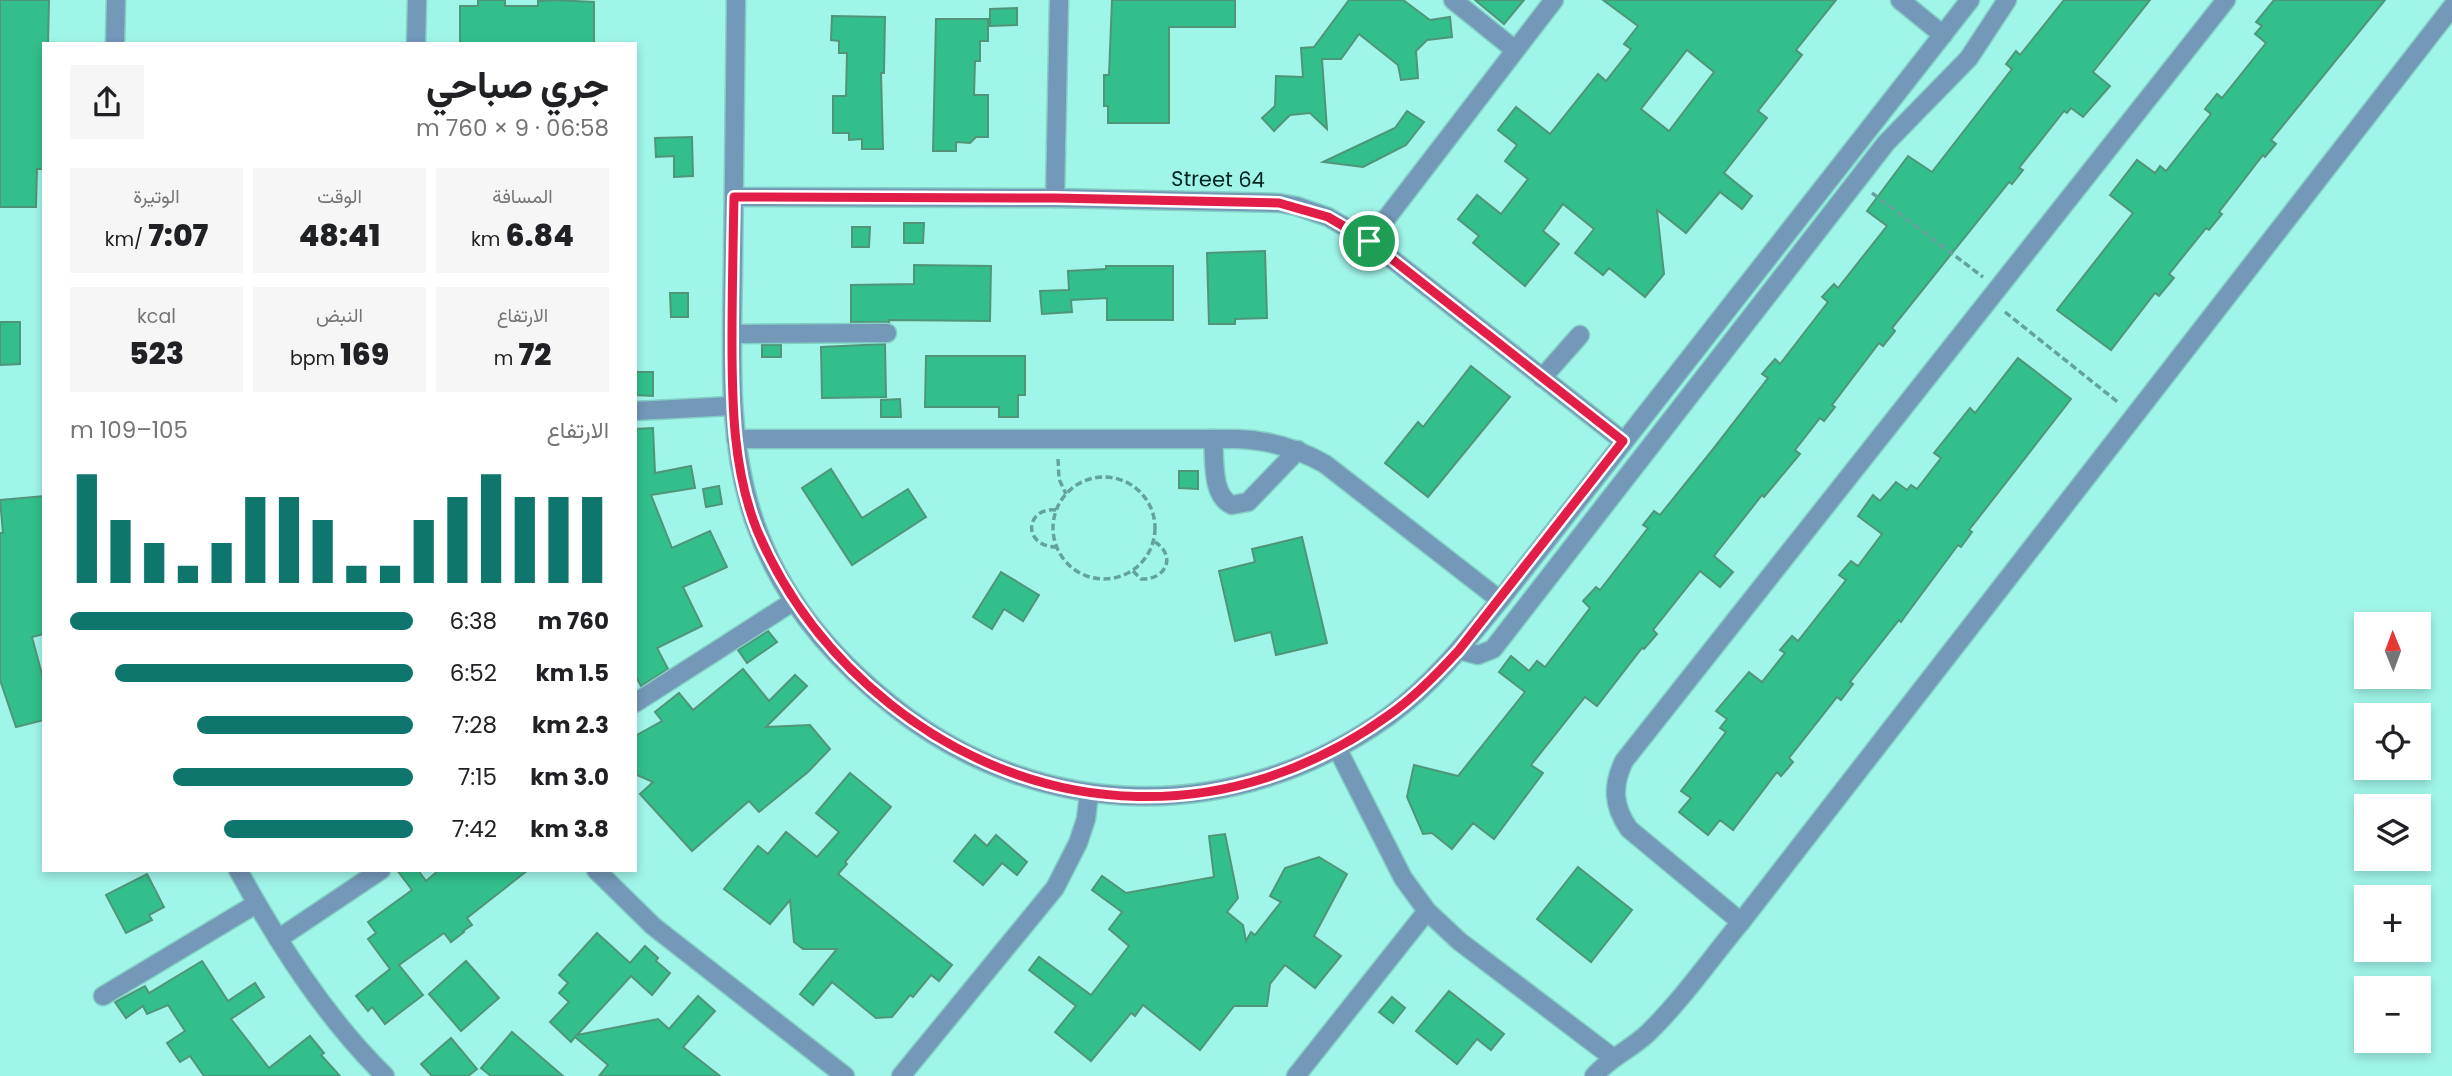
<!DOCTYPE html>
<html lang="ar">
<head>
<meta charset="utf-8">
<style>
  :root { --surface:#fff; --page:#f6f6f6; --text:#202124; --muted:#757577; --accent:#0f766e }
  body { margin:0; font-family:Poppins,Vazirmatn,sans-serif; background:var(--page); color:var(--text); direction:rtl; height:100vh; display:flex; flex-direction:column; font-size:26px; white-space:nowrap }
  * { box-sizing:border-box; margin:0 }
  p { font-size:23px; color:var(--muted) }
  .icon { flex:none; width:38px; height:38px; fill:none; stroke:currentColor; stroke-width:2; stroke-linecap:round; stroke-linejoin:round }
  .map { position:relative; flex:1; overflow:hidden; direction:ltr }
  .sheet { position:absolute; left:42px; top:42px; width:595px; height:830px; display:flex; flex-direction:column; background:var(--surface); border-radius:0px; box-shadow:0 4px 10px #0003; direction:rtl }
  .sheet>* { flex:none }
  .needle { width:46px; rotate:359deg }
  .controls { position:absolute; left:2354px; top:612px; display:grid; gap:14px }
  .controls a { display:grid; place-items:center; width:77px; height:77px; border-radius:0px; background:var(--surface); box-shadow:0 4px 10px #0003; font-size:35px }
  .pin { position:absolute; display:grid; place-items:center; width:60px; height:60px; color:#fff; margin:-30px; border:4px solid #fff; border-radius:50%; box-shadow:0 2px 7px #0007 }
  .round { display:grid; place-items:center; flex:none; width:74px; height:74px; border-radius:0px; background:var(--page) }
  .overview { display:flex; align-items:center; justify-content:space-between; height:119px; padding:0 28px }
  h1 { font-size:38px; font-weight:800; line-height:52px }
  .figures { display:grid; grid-template-columns:repeat(3,1fr); gap:10px; height:119px; padding:7px 28px }
  .figures div { display:grid; align-content:center; border-radius:0px; background:var(--page); text-align:center }
  .figures b { font-size:30px; font-weight:800 }
  .figures small { font-size:19px; font-weight:400 }
  .figures p { font-size:19px }
  .chart { height:196px; padding:14px 28px }
  .chart p { display:flex; justify-content:space-between }
  .chart svg { width:100%; height:126px; margin-top:7px; stroke:var(--accent); stroke-width:6 }
  ul { padding:0 28px; list-style:none; font-size:23px }
  li { display:grid; grid-template-columns:112px 84px 1fr; align-items:center; height:52px }
  li i { height:18px; border-radius:9px; background:var(--accent) }
  .map>svg:first-child { display:block }
  .building { fill:#32bf8c; stroke:#509578; stroke-width:2; fill-rule:evenodd }
  .lines { fill:none; stroke-linecap:round; stroke-linejoin:round }
  .minor-casing { stroke:#83cfc5; stroke-width:21 }
  .path { stroke:#62a49b; stroke-width:3.5; stroke-dasharray:7 3.5; stroke-linecap:butt }
  .minor { stroke:#7398b8; stroke-width:18 }
  .route-casing { stroke:#fff; stroke-width:14 }
  .route { stroke:#e11d48; stroke-width:9 }
  .labels { text-anchor:middle; dominant-baseline:central; stroke-width:7; stroke-linejoin:round; paint-order:stroke }
  .street-label { font-size:21px; fill:#00231f; stroke:#a0f5e9 }
</style>
</head>
<body>
<div class="map">
<svg width="2452" height="1076" viewBox="0 0 2452 1076">
  <rect width="100%" height="100%" fill="#a0f5e9"/>
  <g class="building">
    <polygon points="0,0 49,0 48,44 44,44 44,169 37,169 36,207 0,207"/>
    <polygon points="478,0 505,0 505,6 538,6 538,1 555,0 594,2 594,44 460,44 460,6 478,6"/>
    <polygon points="1112,0 1235,0 1235,27 1169,27 1169,123 1108,123 1108,106 1104,106 1104,75 1109,75"/>
    <polygon points="1349,0 1403,0 1430,20 1450,17 1452,37 1427,40 1416,51 1418,78 1401,80 1398,65 1359,34 1341,59 1322,59 1327,129 1310,113 1290,115 1274,131 1262,118 1275,106 1276,76 1303,77 1301,48 1314,47"/>
    <polygon points="1475,0 1524,0 1504,24"/>
    <path d="M1603,0H1836L1796,50L1802,55L1758,111L1767,118L1724,173L1752,196L1742,209L1720,192L1686,233L1657,210L1664,274L1645,297L1609,268L1603,275L1575,253L1594,229L1563,204L1543,231L1559,244L1525,286L1473,243L1479,236L1458,219L1477,195L1501,214L1528,179L1505,161L1517,145L1498,130L1516,107L1550,134L1598,74L1606,81L1631,49L1624,44L1638,26ZM1687,50L1714,72L1669,131L1641,109Z"/>
    <polygon points="2064,0 2150,0 2093,72 2110,86 2083,117 2071,108 2067,113 2064,111 2019,168 2023,170 2012,184 2009,182 1892,328 1895,331 1883,346 1879,343 1832,405 1835,407 1824,421 1820,418 1795,450 1800,454 1764,497 1762,495 1714,556 1733,572 1720,587 1700,571 1653,630 1657,634 1644,649 1642,648 1597,706 1585,697 1531,765 1543,773 1494,839 1473,823 1452,849 1432,833 1423,834 1407,797 1414,765 1458,776 1525,692 1499,672 1511,656 1529,671 1537,661 1545,667 1590,608 1583,601 1596,587 1600,590 1648,528 1643,525 1654,511 1660,515 1714,448 1768,378 1762,374 1775,359 1780,364 1828,302 1822,297 1834,284 1838,288 1887,226 1867,211 1908,156 1932,172 2012,69 2006,64 2016,51 2020,55"/>
    <polygon points="2274,0 2385,0 2271,140 2276,144 2265,157 2263,155 2219,212 2222,214 2209,230 2206,228 2169,274 2174,278 2159,296 2155,293 2111,350 2057,310 2133,213 2110,195 2137,160 2155,173 2160,166 2166,171 2211,114 2205,109 2217,94 2222,98 2266,43 2255,34 2262,26 2256,22"/>
    <polygon points="1017,8 1017,25 990,26 990,9"/>
    <polygon points="832,16 885,17 884,73 881,73 883,149 862,149 862,139 849,140 849,133 833,133 833,96 846,96 847,53 839,53 839,41 831,40"/>
    <polygon points="936,19 988,19 988,41 980,41 980,61 975,61 974,95 988,95 988,137 976,137 970,143 956,142 956,151 933,151"/>
    <polygon points="1407,111 1424,122 1406,145 1363,167 1323,162 1395,128"/>
    <polygon points="692,137 693,176 674,177 674,156 656,157 655,138"/>
    <polygon points="904,223 924,223 923,243 904,243"/>
    <polygon points="852,227 870,227 869,247 852,247"/>
    <polygon points="1265,251 1267,318 1235,319 1235,324 1209,324 1207,253"/>
    <polygon points="914,265 991,266 990,321 889,320 889,322 851,322 851,285 914,284"/>
    <polygon points="1106,266 1173,266 1173,320 1107,320 1107,298 1071,300 1072,312 1042,314 1040,291 1069,290 1068,271 1106,269"/>
    <polygon points="670,293 688,293 688,317 671,317"/>
    <polygon points="0,322 20,322 20,364 0,365"/>
    <polygon points="885,344 886,397 822,398 821,347"/>
    <rect x="762" y="345" width="19" height="12"/>
    <polygon points="926,356 1025,356 1025,395 1018,395 1018,417 999,417 999,407 925,407"/>
    <polygon points="2018,358 2071,399 1969,530 1972,532 1961,547 1958,545 1906,615 1901,622 1899,620 1850,682 1853,684 1841,700 1837,697 1789,758 1793,762 1788,768 1781,776 1777,772 1733,830 1720,820 1708,835 1679,812 1691,798 1681,791 1726,732 1720,728 1727,719 1716,711 1749,672 1762,682 1785,653 1780,650 1792,636 1798,641 1846,580 1839,575 1851,561 1858,566 1882,534 1858,516 1873,495 1880,501 1896,482 1907,490 1911,485 1917,489 1941,458 1934,453 1970,408 1975,413"/>
    <polygon points="1471,366 1510,397 1428,497 1385,463 1418,422 1423,427"/>
    <polygon points="635,372 653,372 653,396 635,395"/>
    <polygon points="900,399 901,417 881,417 881,400"/>
    <polygon points="653,428 655,473 691,466 695,488 651,495 672,548 710,531 727,567 683,587 702,626 657,648 668,669 641,686 635,675 635,429"/>
    <polygon points="831,469 862,518 908,489 926,517 852,565 802,488"/>
    <polygon points="1179,471 1198,471 1198,489 1179,488"/>
    <polygon points="719,486 722,504 706,507 703,489"/>
    <polygon points="44,496 44,634 32,637 44,682 44,720 16,727 0,680 0,533 3,533 0,500"/>
    <polygon points="1302,537 1327,643 1276,655 1271,632 1235,641 1219,571 1255,562 1252,549"/>
    <polygon points="1001,572 1039,595 1023,621 1004,609 992,629 973,617"/>
    <polygon points="768,631 777,642 747,663 738,650"/>
    <polygon points="743,669 769,701 795,675 807,686 766,727 810,725 830,749 808,772 759,812 749,801 692,851 640,794 653,782 635,774 635,736 662,721 655,712 679,693 693,710"/>
    <polygon points="850,773 891,807 845,862 847,864 838,874 952,965 939,981 931,975 913,997 910,995 892,1017 876,1018 832,982 813,1005 800,994 837,949 803,949 794,942 790,900 770,924 724,889 758,846 768,854 786,832 817,857 839,832 816,813"/>
    <polygon points="1225,834 1238,898 1227,912 1243,925 1246,941 1251,932 1255,935 1281,902 1270,896 1285,868 1319,857 1347,874 1314,936 1341,956 1315,988 1285,965 1270,984 1267,1006 1234,1006 1200,1050 1143,1005 1135,1016 1131,1013 1091,1061 1055,1032 1076,1006 1029,970 1039,957 1091,995 1129,946 1109,929 1122,912 1092,890 1102,876 1126,893 1214,877 1209,836"/>
    <polygon points="975,835 987,846 996,835 1027,862 1017,875 1002,863 983,885 954,861"/>
    <polygon points="1578,867 1632,910 1591,962 1537,919"/>
    <polygon points="397,870 418,870 426,881 439,870 528,870 467,918 472,925 463,931 464,932 451,942 444,933 399,965 423,995 385,1024 372,1007 368,1011 356,996 390,969 368,939 376,933 368,922 412,890"/>
    <polygon points="147,874 164,907 149,915 152,920 126,933 106,895"/>
    <polygon points="597,933 630,963 645,946 658,958 656,961 670,973 652,995 631,976 577,1035 658,1019 669,1029 698,996 715,1011 683,1047 720,1076 599,1076 608,1065 575,1037 571,1042 550,1022 569,1002 559,993 568,983 559,975"/>
    <polygon points="202,961 228,1001 255,983 264,997 231,1019 269,1068 310,1036 324,1053 321,1055 340,1076 204,1076 190,1056 180,1062 167,1043 185,1031 168,1005 147,1014 143,1006 126,1018 115,1002 145,986 149,993"/>
    <polygon points="466,961 499,998 461,1031 429,994"/>
    <polygon points="1449,991 1504,1034 1491,1050 1477,1039 1457,1064 1416,1031"/>
    <polygon points="1392,997 1405,1008 1393,1023 1379,1012"/>
    <polygon points="512,1032 563,1076 491,1076 481,1068"/>
    <polygon points="451,1038 477,1069 468,1076 432,1076 421,1064"/>
  </g>
  <g class="lines">
    <g class="minor-casing">
      <g id="minor">
        <path d="M736,0C735,88 734,175 733,263C732,350 726,440 755,523C781,598 833,659 894,707C1041,824 1238,825 1389,716C1433,684 1466,642 1500,600L1970,0"/>
        <polyline points="1453,0 1515,50"/>
        <polyline points="1900,0 1943,35"/>
        <polyline points="115,44 116,0"/>
        <polyline points="416,44 417,0"/>
        <polyline points="734,197 1055,198 1279,203 1296,206 1328,217 1369,241 1623,441"/>
        <polyline points="1055,198 1059,0"/>
        <polyline points="1369,241 1554,0"/>
        <polyline points="732,334 887,333"/>
        <polyline points="1542,378 1580,335"/>
        <polyline points="635,411 732,406"/>
        <path d="M736,439H1237C1269,440 1297,448 1325,464L1500,600"/>
        <path d="M1213,439C1215,459 1211,496 1232,505L1248,502L1298,450"/>
        <polyline points="1459,650 1478,655 1493,649 1886,143 1969,58 2007,0"/>
        <polyline points="635,703 794,601"/>
        <polyline points="1337,748 1403,878 1427,911 1459,941 1612,1057"/>
        <path d="M238,870C278,943 325,1017 385,1076"/>
        <polyline points="596,870 653,926 845,1076"/>
        <path d="M1741,922L1629,829C1613,806 1612,786 1624,761L2226,0"/>
        <polyline points="278,939 381,870"/>
        <polyline points="103,996 256,904"/>
        <polyline points="901,1076 1055,888 1078,843 1086,819 1089,794"/>
        <polyline points="1296,1076 1427,911"/>
        <path d="M1594,1076C1610,1057 1632,1049 1649,1032C1682,1000 1711,958 1741,922L2452,7"/>
      </g>
    </g>
    <g class="path">
      <polyline points="1872,193 1983,277"/>
      <polyline points="2005,312 2119,403"/>
      <polyline points="1058,459 1059,479 1066,494"/>
      <circle cx="1104" cy="528" r="51"/>
      <path d="M1056,510C1025,507 1022,546 1056,547"/>
      <path d="M1133,571L1141,579C1166,580 1177,556 1155,542"/>
    </g>
    <use href="#minor" class="minor"/>
  </g>
  <g class="lines">
    <g class="route-casing">
      <path id="route" d="M734,197L1055,198L1279,203L1328,217L1369,241L1623,441L1459,650C1438,673 1415,697 1389,715C1233,828 1040,823 890,704C831,657 786,599 757,530C733,470 732,404 732,341C732,293 733,245 734,197Z"/>
    </g>
    <use href="#route" class="route"/>
  </g>
  <g class="labels">
    <g class="street-label">
      <text transform="translate(1218 179) rotate(1)">Street 64</text>
    </g>
  </g>
</svg>
<div class="controls">
<a><svg class="needle" viewBox="-14 -14 28 28"><path d="M0-13l5 13h-10z" fill="#e53935"/><path d="M0 13l5-13h-10z" fill="#757577"/></svg></a>
<a><svg class="icon" aria-label="locate" viewBox="0 0 24 24"><circle cx="12" cy="12" r="6"/><path d="M12 2v4M12 18v4M2 12h4M18 12h4"/></svg></a>
<a><svg class="icon" aria-label="layers" viewBox="0 0 24 24"><path d="M12 4l9 5-9 5-9-5zM3 14l9 5 9-5"/></svg></a>
<a>+</a>
<a>−</a>
</div>
<div class="pin" style="left:1369px;top:241px;background:#1e9e55"><svg class="icon" aria-label="arrive" viewBox="0 0 24 24"><path d="M6 21V4h12l-3 4 3 4H6"/></svg></div>
<section class="sheet">
<div class="overview"><div><h1>جري صباحي</h1><p>06:58 · 9 × 760 m</p></div><a class="round"><svg class="icon" aria-label="share" viewBox="0 0 24 24"><path d="M12 15V3M7 8l5-5 5 5M5 13v7h14v-7"/></svg></a></div>
<div class="figures">
<div><p>المسافة</p><b>6.84<small> km</small></b></div>
<div><p>الوقت</p><b>48:41</b></div>
<div><p>الوتيرة</p><b>7:07<small> /km</small></b></div>
</div>
<div class="figures">
<div><p>الارتفاع</p><b>72<small> m</small></b></div>
<div><p>النبض</p><b>169<small> bpm</small></b></div>
<div><p>kcal</p><b>523</b></div>
</div>
<div class="chart"><p><span>الارتفاع</span>105–109 m</p>
<svg viewBox="0 0 160 44" preserveAspectRatio="none"><path d="M5 44V6M15 44V22M25 44V30M35 44V38M45 44V30M55 44V14M65 44V14M75 44V22M85 44V38M95 44V38M105 44V22M115 44V14M125 44V6M135 44V14M145 44V14M155 44V14"/></svg>
</div>
<ul>
<li><b>760 m</b>6:38<i style="width:100%"></i></li>
<li><b>1.5 km</b>6:52<i style="width:87%"></i></li>
<li><b>2.3 km</b>7:28<i style="width:63%"></i></li>
<li><b>3.0 km</b>7:15<i style="width:70%"></i></li>
<li><b>3.8 km</b>7:42<i style="width:55%"></i></li>
</ul>
</section>
</div>
</body>
</html>
